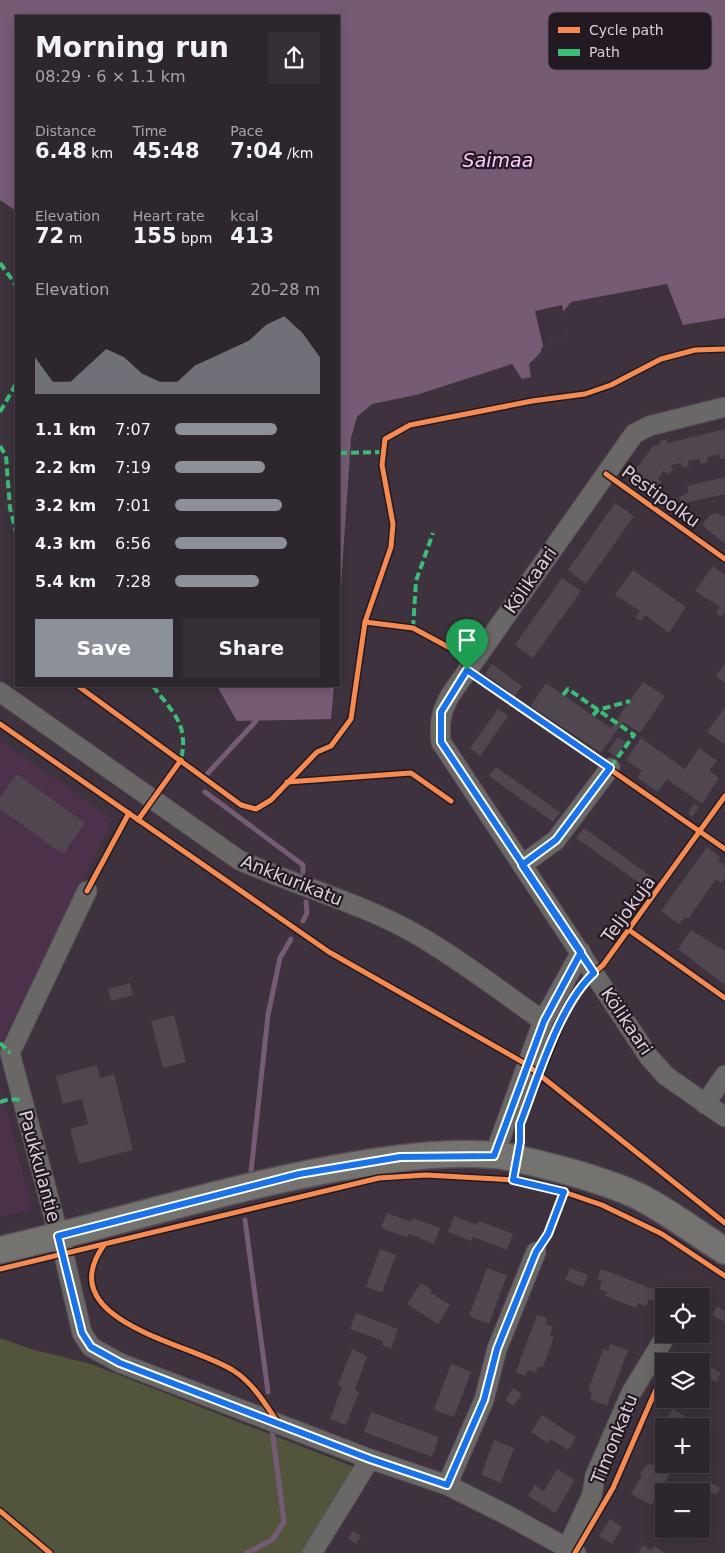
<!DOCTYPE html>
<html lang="en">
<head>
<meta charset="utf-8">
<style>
  :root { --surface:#2e262e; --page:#362e36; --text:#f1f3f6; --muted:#a7a5aa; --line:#49434a; --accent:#8c9099 }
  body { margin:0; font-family:"DejaVu Sans",sans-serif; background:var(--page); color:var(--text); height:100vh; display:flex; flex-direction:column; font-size:19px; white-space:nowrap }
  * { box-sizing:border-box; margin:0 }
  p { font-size:16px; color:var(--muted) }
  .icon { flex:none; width:28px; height:28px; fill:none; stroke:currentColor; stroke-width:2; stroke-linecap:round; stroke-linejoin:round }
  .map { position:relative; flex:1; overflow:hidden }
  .sheet { position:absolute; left:15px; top:15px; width:325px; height:672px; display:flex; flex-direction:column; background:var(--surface); border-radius:0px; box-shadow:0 2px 12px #0003,0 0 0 1px var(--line) }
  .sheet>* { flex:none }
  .buttons { position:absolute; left:655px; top:1288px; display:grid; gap:10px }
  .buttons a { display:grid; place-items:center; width:55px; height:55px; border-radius:0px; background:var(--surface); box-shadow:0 2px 12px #0003,0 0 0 1px var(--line); font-size:25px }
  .pin { position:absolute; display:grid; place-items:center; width:42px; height:42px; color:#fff; margin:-51px -21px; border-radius:50% 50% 50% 0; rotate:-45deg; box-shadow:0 0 5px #0007 }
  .pin .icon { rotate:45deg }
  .round { display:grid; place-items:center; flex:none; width:52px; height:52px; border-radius:0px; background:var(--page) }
  .overview { display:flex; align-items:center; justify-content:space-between; height:85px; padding:0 20px }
  h1 { font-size:28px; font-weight:600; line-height:38px }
  .figures { display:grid; grid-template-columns:repeat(3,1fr); gap:8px; height:85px; padding:5px 20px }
  .figures div { display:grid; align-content:center }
  .figures b { font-size:21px; font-weight:600 }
  .figures small { font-size:14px; font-weight:400 }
  .figures p { font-size:14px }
  .chart { height:140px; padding:10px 20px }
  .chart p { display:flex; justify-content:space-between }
  .chart svg { width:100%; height:90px; margin-top:5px; fill:var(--accent); opacity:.7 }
  .primary-button { display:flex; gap:10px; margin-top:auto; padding:10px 20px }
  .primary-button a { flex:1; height:58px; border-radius:0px; background:var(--accent); color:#fff; font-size:20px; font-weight:600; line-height:58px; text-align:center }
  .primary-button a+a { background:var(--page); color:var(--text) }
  ul { padding:0 20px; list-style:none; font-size:16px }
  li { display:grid; grid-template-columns:80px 60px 1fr; align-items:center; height:38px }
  li i { height:12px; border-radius:6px; background:var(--accent) }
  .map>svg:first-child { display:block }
  .built { fill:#4b324a }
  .green { fill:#52553b }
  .water { fill:#765b75 }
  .pier { fill:#3d323d }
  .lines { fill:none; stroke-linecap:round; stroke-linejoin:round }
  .stream { stroke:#765b75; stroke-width:5 }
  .building { fill:#50464f }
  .street-casing { stroke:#594f59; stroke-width:21 }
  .secondary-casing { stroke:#594f59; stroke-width:29 }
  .street { stroke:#696866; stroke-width:19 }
  .secondary { stroke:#747370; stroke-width:26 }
  .quiet { stroke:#3abd76; stroke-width:4; stroke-dasharray:8 4; stroke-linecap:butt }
  .cycleway-casing { stroke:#231922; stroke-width:8 }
  .cycleway { stroke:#f68b52; stroke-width:5 }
  .route-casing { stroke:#fff; stroke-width:10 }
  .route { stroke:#1a73e8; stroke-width:6 }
  .labels { text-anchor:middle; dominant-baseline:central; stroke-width:4.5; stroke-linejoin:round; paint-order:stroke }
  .street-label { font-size:18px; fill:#dccfdb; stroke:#231922 }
  .water-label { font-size:19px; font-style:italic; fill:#fecafb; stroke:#231922 }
  .key { fill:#231922; stroke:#5a505a; stroke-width:1 }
  .key-label { font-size:14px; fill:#dccfdb }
</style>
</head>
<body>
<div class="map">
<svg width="725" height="1553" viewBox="0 0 725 1553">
  <rect width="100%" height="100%" fill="#3d323d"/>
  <g class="built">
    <polygon points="0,740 113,819 0,1047"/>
    <polygon points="0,1086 32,1209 0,1217"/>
  </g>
  <polygon class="green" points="0,1338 31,1349 91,1364 359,1469 305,1553 0,1553"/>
  <g class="water">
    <polygon points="0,0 725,0 725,318 683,325 667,284 571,302 563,312 568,338 543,346 540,353 529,364 531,377 522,379 512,364 416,395 372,404 357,417 351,438 339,616 339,16 16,16 16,211 0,200"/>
    <polygon points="217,686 334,686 331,719 237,721"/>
  </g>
  <polygon class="pier" points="562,305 568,338 543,346 535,311"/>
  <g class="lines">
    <g class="stream">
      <polyline points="208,773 256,721"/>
      <polyline points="205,792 303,865 303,872"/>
      <polyline points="303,921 307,913 306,902"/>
      <polyline points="251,1172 268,1015 280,958 291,939"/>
      <polyline points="245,1220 268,1392"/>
      <polyline points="247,1553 272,1540 284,1522 272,1429"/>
    </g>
  </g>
  <g class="building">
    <polygon points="725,429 725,458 720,459 719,454 707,457 708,462 701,464 699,459 688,461 689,466 682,468 681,463 671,465 672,470 668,474 663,471 658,479 662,482 658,488 653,485 649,491 632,475 653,446 659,445 661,440 666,440 668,443"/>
    <polygon points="725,477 725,494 680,504 679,497 688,493 687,486"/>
    <polygon points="615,503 634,516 586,584 568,570"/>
    <polygon points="717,513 723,517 725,514 725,544 702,525 710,515"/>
    <polygon points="713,566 725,575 725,612 721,617 716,613 720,607 695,591"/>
    <polygon points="633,570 686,607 669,633 645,615 641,621 635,617 640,611 615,595"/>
    <polygon points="562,578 581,591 533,658 515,645"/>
    <polygon points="725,663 725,683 716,676"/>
    <polygon points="492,664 522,686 515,696 485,674"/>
    <polygon points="643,682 665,696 640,733 623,722 601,753 531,706 546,683 611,728"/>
    <polygon points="725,707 725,745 707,732"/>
    <polygon points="498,709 508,716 480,756 470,748"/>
    <polygon points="618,737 626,742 616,757 608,751"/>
    <polygon points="641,738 685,769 699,748 717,761 709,771 719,778 702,804 667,779 658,792 637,778 642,771 626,760"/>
    <polygon points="496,767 560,812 553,822 489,776"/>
    <polygon points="17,774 85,823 63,854 0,809 0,798"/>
    <polygon points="694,804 699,807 692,817 688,813"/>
    <polygon points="584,828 652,877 645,887 576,838"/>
    <polygon points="707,847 720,857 718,860 725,866 725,878 722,883 716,879 688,919 685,917 679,924 661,911"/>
    <polygon points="691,930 725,951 725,985 678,949"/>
    <polygon points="130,983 133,995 111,1001 108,989"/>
    <polygon points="174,1015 186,1062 163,1068 151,1021"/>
    <polygon points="97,1065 100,1078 114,1074 133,1150 79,1164 70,1129 88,1124 82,1099 63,1104 56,1076"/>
    <polygon points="387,1213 412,1222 413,1218 440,1228 434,1244 409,1234 408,1238 381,1228"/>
    <polygon points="454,1216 477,1225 479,1221 513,1234 507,1250 473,1237 471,1241 448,1232"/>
    <polygon points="380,1249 396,1255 382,1293 366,1287"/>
    <polygon points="487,1268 507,1275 489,1324 469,1316"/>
    <polygon points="570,1268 588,1275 583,1287 565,1280"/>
    <polygon points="601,1269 658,1291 654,1301 649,1299 646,1306 638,1303 636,1308 605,1296 607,1292 599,1289 602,1281 597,1279"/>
    <polygon points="421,1283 432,1290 430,1292 450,1305 438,1324 407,1304"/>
    <polygon points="717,1306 725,1311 724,1322 712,1315"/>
    <polygon points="356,1313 398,1329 391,1349 382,1345 383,1341 350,1329"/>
    <polygon points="537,1315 547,1318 545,1324 553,1327 550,1335 554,1337 543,1367 538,1366 536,1373 528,1370 526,1376 516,1372"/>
    <polygon points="610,1344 628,1350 607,1406 590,1399 592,1392 588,1391 603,1349 608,1351"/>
    <polygon points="352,1349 367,1356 355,1390 359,1392 346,1425 330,1419 342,1387 338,1385"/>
    <polygon points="698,1359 721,1373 716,1382 711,1379 703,1392 706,1394 701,1403 696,1399 701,1399 701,1361 696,1361"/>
    <polygon points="451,1364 471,1372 454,1417 434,1410"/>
    <polygon points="513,1388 522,1394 513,1406 505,1400"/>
    <polygon points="673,1409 690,1420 686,1426 664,1426 664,1447 653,1440 660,1430 656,1427 661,1419 665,1421"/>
    <polygon points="371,1412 439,1437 432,1457 364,1432"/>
    <polygon points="542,1415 576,1437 568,1450 550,1439 548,1443 531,1432"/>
    <polygon points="494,1440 514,1448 501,1483 481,1475"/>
    <polygon points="649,1463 669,1475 651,1505 631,1494 642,1475 640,1473"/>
    <polygon points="557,1469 575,1480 555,1513 528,1496 535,1485 544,1491"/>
    <polygon points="710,1482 720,1488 716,1495 706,1489"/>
    <polygon points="610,1519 622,1527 612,1544 599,1536"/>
    <polygon points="353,1531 361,1536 356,1544 348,1539"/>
    <polygon points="643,1545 651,1550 654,1546 665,1553 638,1553"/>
  </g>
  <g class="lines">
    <g class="street-casing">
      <g id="street">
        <path d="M725,407L649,426L634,434L451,694C441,711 439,723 441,742L649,1057L666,1076L725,1117"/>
        <path d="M0,692L239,860C296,886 359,902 414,933C458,958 502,992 543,1021"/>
        <polyline points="522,865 556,840 610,768"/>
        <polyline points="87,891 10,1053 64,1255 82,1333 91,1347 120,1363 370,1459 447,1485 509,1516 576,1553"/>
        <polyline points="705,1104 725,1075"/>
        <polyline points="494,1156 543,1021 581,952"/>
        <polyline points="447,1485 484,1400 497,1349 536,1252"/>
        <polyline points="312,1553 370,1459"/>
        <polyline points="565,1553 592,1495 595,1476 631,1393 667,1334"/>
      </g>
    </g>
    <g class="secondary-casing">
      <path id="secondary" d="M0,1250C119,1223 235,1185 355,1165C402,1157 472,1148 518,1159C558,1168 601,1179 638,1196C668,1211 696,1233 725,1251"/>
    </g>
    <use href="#street" class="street"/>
    <use href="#secondary" class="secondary"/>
    <g class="quiet">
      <polyline points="0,263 16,285"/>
      <polyline points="0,412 16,384"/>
      <polyline points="0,446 6,456 10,508 16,532"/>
      <polyline points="339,453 383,452"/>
      <polyline points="413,628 416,581 433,533"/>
      <path d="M153,686C173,713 189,724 181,760"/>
      <polyline points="563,695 568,689 634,735 610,768"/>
      <polyline points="593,715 598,710 630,701"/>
      <polyline points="0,1043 10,1053"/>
      <polyline points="0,1102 10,1099 22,1100"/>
    </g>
    <g class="cycleway-casing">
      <g id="cycleway">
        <polyline points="606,474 725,559"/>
        <polyline points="365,622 413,628 463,655 467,670 725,849"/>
        <polyline points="78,686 241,805 256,809 271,800 317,752 331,746 351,719 365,622 391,547 393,524 382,465 385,439 410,425 532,401 585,394 611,385 661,359 695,350 725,349"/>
        <polyline points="0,724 329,952 526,1064 725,1223"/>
        <polyline points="287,782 411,773 451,801"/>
        <polyline points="138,820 181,760"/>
        <polyline points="87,891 129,813"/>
        <polyline points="629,930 725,998"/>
        <polyline points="513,1180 520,1142 520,1124 567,1010 581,984 603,965 725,796"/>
        <path d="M104,1245C49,1322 192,1343 234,1371C253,1383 266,1405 278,1423"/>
        <polyline points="536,1252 548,1234 564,1192"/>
        <polyline points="0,1269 379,1178 426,1175 513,1180 564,1192 602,1205 662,1234 725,1276"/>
        <polyline points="0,1511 50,1553"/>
        <polyline points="575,1553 613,1488 664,1371"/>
      </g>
    </g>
    <use href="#cycleway" class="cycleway"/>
  </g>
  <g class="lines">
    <g class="route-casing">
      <path id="route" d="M467,670L441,712V742L581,952L544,1021L494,1156L400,1157L299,1174L58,1236L82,1333L91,1347L120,1363L370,1459L447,1485L484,1400L497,1349L536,1252L548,1234L564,1192L513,1180L520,1142V1124C537,1080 560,1003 594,973L522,865L556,840L610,768L467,670"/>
    </g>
    <use href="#route" class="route"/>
  </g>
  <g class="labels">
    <g class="street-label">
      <text transform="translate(661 496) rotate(36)">Pestipolku</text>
      <text transform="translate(530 580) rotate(-55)">Kölikaari</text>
      <text transform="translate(292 880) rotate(22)">Ankkurikatu</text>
      <text transform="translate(628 909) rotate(-54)">Teljokuja</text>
      <text transform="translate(627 1021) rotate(56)">Kölikaari</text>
      <text transform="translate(40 1166) rotate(75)">Paukkulantie</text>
      <text transform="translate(614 1439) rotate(-68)">Timonkatu</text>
    </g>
    <g class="water-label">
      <text x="498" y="160">Saimaa</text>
    </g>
  </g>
  <rect x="548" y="12" width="164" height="58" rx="8" class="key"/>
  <rect x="558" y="27" width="22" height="6" fill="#f68b52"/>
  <rect x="558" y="49" width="22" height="7" fill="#3abd76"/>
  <g class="key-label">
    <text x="589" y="35">Cycle path</text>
    <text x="589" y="57">Path</text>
  </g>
</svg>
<div class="buttons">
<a><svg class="icon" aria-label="locate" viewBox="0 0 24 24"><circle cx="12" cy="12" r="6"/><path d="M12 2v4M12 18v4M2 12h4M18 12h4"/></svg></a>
<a><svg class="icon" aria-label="layers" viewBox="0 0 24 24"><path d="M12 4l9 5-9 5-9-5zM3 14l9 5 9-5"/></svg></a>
<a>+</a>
<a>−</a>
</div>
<div class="pin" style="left:467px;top:670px;background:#1e9e55"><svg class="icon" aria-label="arrive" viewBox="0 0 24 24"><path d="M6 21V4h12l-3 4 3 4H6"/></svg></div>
<section class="sheet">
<div class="overview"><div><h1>Morning run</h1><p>08:29 · 6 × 1.1 km</p></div><a class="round"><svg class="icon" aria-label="share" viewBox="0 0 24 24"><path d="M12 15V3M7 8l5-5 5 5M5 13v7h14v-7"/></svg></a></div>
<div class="figures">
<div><p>Distance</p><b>6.48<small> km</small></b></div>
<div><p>Time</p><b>45:48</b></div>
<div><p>Pace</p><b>7:04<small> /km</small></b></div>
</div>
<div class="figures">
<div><p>Elevation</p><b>72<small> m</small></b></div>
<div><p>Heart rate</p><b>155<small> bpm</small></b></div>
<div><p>kcal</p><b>413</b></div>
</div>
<div class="chart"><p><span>Elevation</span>20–28 m</p>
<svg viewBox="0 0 160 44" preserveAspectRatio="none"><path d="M0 44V26L10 38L20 38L30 30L40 22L50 26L60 34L70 38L80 38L90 30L100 26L110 22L120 18L130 10L140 6L150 14L160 26V44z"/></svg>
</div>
<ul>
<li><b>1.1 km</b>7:07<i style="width:70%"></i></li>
<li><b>2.2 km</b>7:19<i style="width:62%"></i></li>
<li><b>3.2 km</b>7:01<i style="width:74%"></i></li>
<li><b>4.3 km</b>6:56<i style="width:77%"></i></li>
<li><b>5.4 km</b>7:28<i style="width:58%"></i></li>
</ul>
<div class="primary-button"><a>Save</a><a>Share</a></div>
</section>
</div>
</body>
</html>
